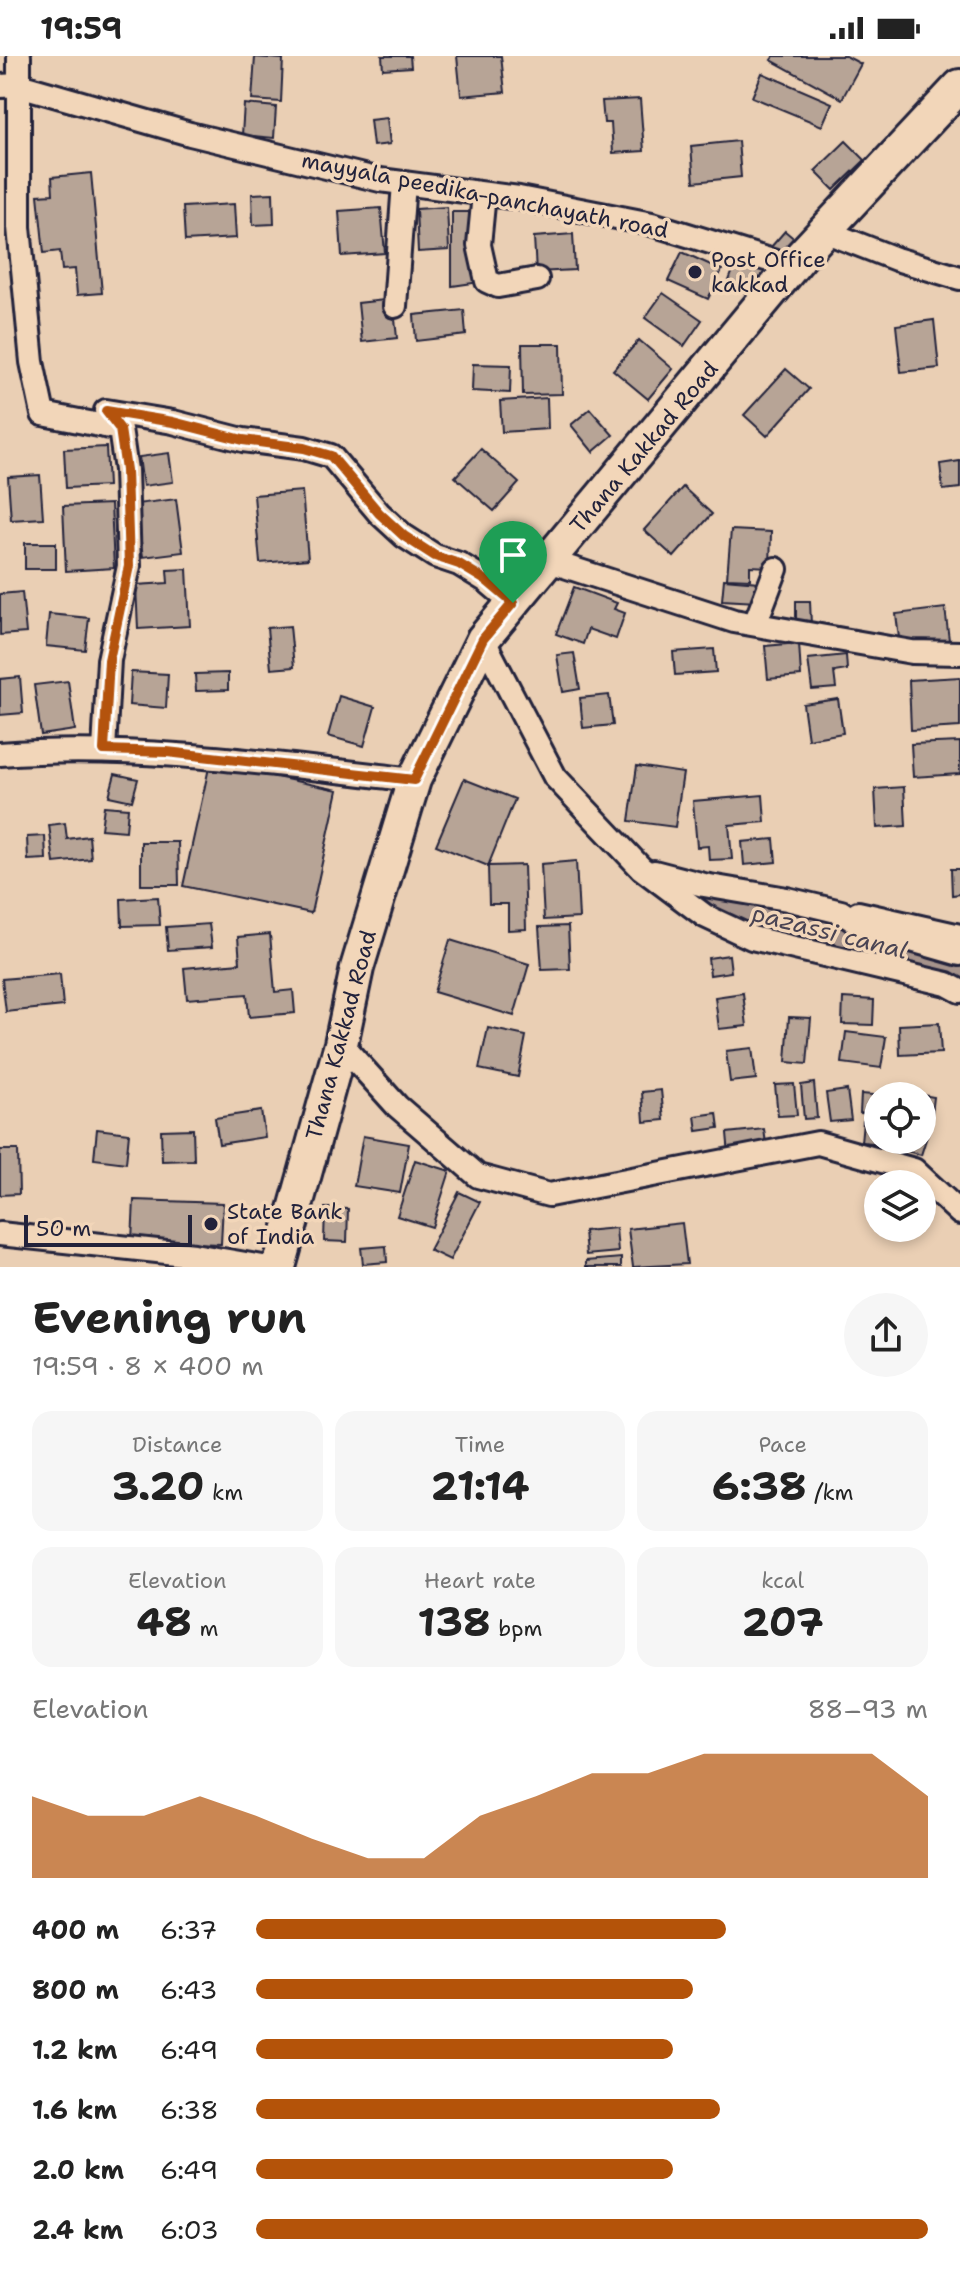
<!DOCTYPE html>
<html lang="en">
<head>
<meta charset="utf-8">
<style>
  :root { --surface:#fff; --page:#f6f6f6; --text:#222; --muted:#767676; --accent:#b45309 }
  body { margin:0; font-family:"Shantell Sans",sans-serif; background:var(--page); color:var(--text); height:100vh; display:flex; flex-direction:column; font-size:30px; white-space:nowrap }
  * { box-sizing:border-box; margin:0 }
  p { font-size:26px; color:var(--muted) }
  .icon { flex:none; width:44px; height:44px; fill:none; stroke:currentColor; stroke-width:2; stroke-linecap:round; stroke-linejoin:round }
  .map { position:relative; height:1211px; overflow:hidden }
  .sheet { display:flex; flex-direction:column; background:var(--surface); flex:1 }
  .sheet>* { flex:none }
  .buttons { position:absolute; left:864px; top:1026px; display:grid; gap:16px }
  .buttons a { display:grid; place-items:center; width:72px; height:72px; border-radius:50%; background:var(--surface); box-shadow:0 4px 12px #0003; font-size:40px }
  .scale { position:absolute; left:24px; bottom:20px; width:168px; box-sizing:border-box; padding-left:8px; border:4px solid #22223b; border-top:0; font-size:22px; line-height:28px; white-space:nowrap; color:#22223b; -webkit-text-stroke:6px #f2d6b9; paint-order:stroke }
  .pin { position:absolute; display:grid; place-items:center; width:68px; height:68px; color:#fff; margin:-82px -34px; border-radius:50% 50% 50% 0; rotate:-45deg; box-shadow:0 0 8px #0007 }
  .pin .icon { rotate:45deg }
  .round { display:grid; place-items:center; flex:none; width:84px; height:84px; border-radius:42px; background:var(--page) }
  .summary { display:flex; align-items:center; justify-content:space-between; height:136px; padding:0 32px }
  h1 { font-size:44px; font-weight:700; line-height:60px }
  .figures { display:grid; grid-template-columns:repeat(3,1fr); gap:12px; height:136px; padding:8px 32px }
  .figures div { display:grid; align-content:center; border-radius:20px; background:var(--page); text-align:center }
  .figures b { font-size:40px; font-weight:700 }
  .figures small { font-size:22px; font-weight:400 }
  .figures p { font-size:22px }
  .chart { height:224px; padding:16px 32px }
  .chart p { display:flex; justify-content:space-between }
  .chart svg { width:100%; height:144px; margin-top:8px; fill:var(--accent); opacity:.7 }
  ul { padding:0 32px; list-style:none; font-size:26px }
  li { display:grid; grid-template-columns:128px 96px 1fr; align-items:center; height:60px }
  li i { height:20px; border-radius:10px; background:var(--accent) }
  .status { display:flex; justify-content:space-between; align-items:center; height:56px; padding:0 40px; background:var(--surface); direction:ltr }
  .status svg { height:22px; fill:currentColor }
  .map>svg:first-child { display:block }
  .lines { fill:none; stroke-linecap:round; stroke-linejoin:round }
  .canal { stroke:#a6938b; stroke-width:24 }
  .building { fill:#b7a496; stroke:#22223b; stroke-width:2 }
  .minor-casing { stroke:#22223b; stroke-width:28 }
  .secondary-casing { stroke:#22223b; stroke-width:38 }
  .minor { stroke:#f2d6b9; stroke-width:22 }
  .secondary { stroke:#f2d6b9; stroke-width:32 }
  .route-casing { stroke:#fff; stroke-width:16 }
  .route { stroke:#b45309; stroke-width:10 }
  .poi-dot { fill:#22223b; stroke:#f2d6b9; stroke-width:3 }
  .labels { text-anchor:middle; dominant-baseline:central; stroke-width:7; stroke-linejoin:round; paint-order:stroke }
  .street-label { font-size:22px; fill:#22223b; stroke:#f2d6b9 }
  .poi-label { font-size:22px; fill:#22223b; stroke:#f2d6b9; text-anchor:start }
  .water-label { font-size:24px; font-style:italic; fill:#4a4453; stroke:#f2d6b9 }
</style>
</head>
<body>
<div class="status"><b>19:59</b><svg viewBox="0 0 49 12"><path d="M0 12V9h3v3zM5 12V6h3v6zM10 12V3h3v9zM15 12V0h3v12zM26 1h20v11H26zM47 4h2v5h-2z"/></svg></div>
<div class="map">
<svg width="960" height="1211" viewBox="0 0 960 1211">
  <rect width="100%" height="100%" fill="#eacfb4"/>
  <filter id="ink" filterUnits="userSpaceOnUse"><feTurbulence type="fractalNoise" baseFrequency=".0125" numOctaves="2"/><feDisplacementMap in="SourceGraphic" scale="16" xChannelSelector="R" yChannelSelector="G"/><feConvolveMatrix kernelMatrix="1 2 1 2 8 2 1 2 1" color-interpolation-filters="sRGB"/></filter>
  <g filter="url(#ink)">
    <g class="lines">
      <polyline class="canal" points="698,841 829,881 943,904 960,914"/>
    </g>
    <g class="building">
      <polygon points="382,0 410,0 411,11 383,13"/>
      <polygon points="457,0 501,0 505,36 461,40"/>
      <polygon points="774,0 846,0 861,8 842,43 771,4"/>
      <polygon points="255,1 283,3 281,46 252,44"/>
      <polygon points="762,17 832,47 822,70 752,41"/>
      <polygon points="640,43 644,95 613,97 611,67 604,67 602,45"/>
      <polygon points="244,48 276,51 274,82 242,79"/>
      <polygon points="387,62 390,88 373,90 370,64"/>
      <polygon points="738,85 741,121 694,126 691,90"/>
      <polygon points="846,85 865,104 834,134 815,115"/>
      <polygon points="91,117 102,237 77,239 75,213 62,214 60,195 44,197 38,139 53,138 52,121"/>
      <polygon points="273,137 274,168 253,169 252,138"/>
      <polygon points="234,148 236,182 185,185 183,151"/>
      <polygon points="447,151 449,194 418,196 416,153"/>
      <polygon points="381,152 385,197 342,200 339,155"/>
      <polygon points="452,156 478,156 487,225 452,230"/>
      <polygon points="785,175 797,185 783,201 771,191"/>
      <polygon points="573,178 575,214 536,216 534,181"/>
      <polygon points="682,196 722,214 708,243 668,225"/>
      <polygon points="737,204 768,215 759,242 727,230"/>
      <polygon points="663,237 702,264 684,290 645,262"/>
      <polygon points="393,243 397,282 362,286 358,247"/>
      <polygon points="464,254 466,279 416,285 414,259"/>
      <polygon points="934,264 939,312 901,316 896,269"/>
      <polygon points="639,284 673,313 648,343 613,314"/>
      <polygon points="522,288 561,288 562,338 523,339"/>
      <polygon points="473,308 511,309 510,337 472,335"/>
      <polygon points="786,313 809,333 767,380 744,359"/>
      <polygon points="547,342 548,373 502,376 500,345"/>
      <polygon points="590,353 613,379 593,396 571,369"/>
      <polygon points="106,391 108,430 66,432 64,393"/>
      <polygon points="481,393 519,427 494,455 455,421"/>
      <polygon points="169,397 173,426 143,430 139,401"/>
      <polygon points="960,405 960,432 943,434 940,408"/>
      <polygon points="40,419 43,462 11,464 8,421"/>
      <polygon points="683,431 712,458 674,501 644,474"/>
      <polygon points="302,435 308,503 260,507 254,439"/>
      <polygon points="176,443 183,496 143,501 136,448"/>
      <polygon points="111,448 114,512 66,515 63,450"/>
      <polygon points="731,474 771,476 770,511 750,510 750,523 727,522"/>
      <rect x="25" y="487" width="31" height="26"/>
      <polygon points="187,513 190,570 138,573 136,529 168,527 167,514"/>
      <polygon points="724,523 759,526 757,546 722,544"/>
      <polygon points="574,531 617,547 614,553 625,557 616,583 588,573 583,588 556,578"/>
      <polygon points="22,536 26,577 0,579 0,538"/>
      <polygon points="796,545 810,545 811,569 796,569"/>
      <polygon points="945,552 949,584 900,590 896,558"/>
      <polygon points="49,558 89,562 85,594 46,590"/>
      <polygon points="290,570 294,611 271,613 267,572"/>
      <polygon points="799,587 801,620 768,623 765,590"/>
      <polygon points="714,593 716,616 675,619 673,596"/>
      <polygon points="574,597 580,633 563,636 557,599"/>
      <polygon points="846,599 847,614 834,616 836,632 812,634 808,603"/>
      <polygon points="131,616 168,618 166,652 129,649"/>
      <polygon points="228,617 228,634 196,635 195,618"/>
      <polygon points="20,621 23,657 0,659 0,623"/>
      <polygon points="960,621 960,671 911,674 909,624"/>
      <polygon points="68,625 75,674 41,679 34,629"/>
      <polygon points="609,639 613,669 583,672 580,642"/>
      <polygon points="339,640 375,651 364,690 328,680"/>
      <polygon points="838,643 843,677 808,683 803,648"/>
      <polygon points="960,686 960,718 913,721 911,688"/>
      <polygon points="210,707 338,734 311,857 183,830"/>
      <polygon points="637,710 683,717 675,771 629,765"/>
      <polygon points="115,718 138,723 132,745 109,740"/>
      <polygon points="464,723 515,743 488,810 436,789"/>
      <polygon points="904,731 906,770 877,772 875,733"/>
      <polygon points="763,739 765,766 729,769 732,803 709,804 708,790 697,791 693,745"/>
      <polygon points="104,750 128,752 126,775 101,773"/>
      <polygon points="65,767 67,783 89,780 91,803 54,807 49,769"/>
      <polygon points="45,780 46,803 28,804 27,781"/>
      <polygon points="774,783 776,806 744,809 742,786"/>
      <polygon points="141,786 178,786 179,829 141,829"/>
      <polygon points="576,805 579,862 544,864 541,808"/>
      <polygon points="524,809 526,873 508,874 508,848 489,848 488,810"/>
      <polygon points="951,813 960,813 960,838 952,839"/>
      <polygon points="158,841 160,869 122,870 121,843"/>
      <polygon points="209,868 212,891 168,894 166,871"/>
      <polygon points="568,870 570,913 542,914 539,871"/>
      <polygon points="270,878 275,936 293,934 295,957 249,961 247,938 187,943 184,912 240,907 238,881"/>
      <polygon points="450,884 529,908 514,960 434,936"/>
      <polygon points="729,899 731,916 710,919 708,902"/>
      <polygon points="60,918 63,950 6,956 2,923"/>
      <polygon points="743,937 747,970 719,973 715,941"/>
      <polygon points="843,942 874,944 873,969 842,968"/>
      <polygon points="789,961 811,962 807,1008 786,1006"/>
      <polygon points="939,967 941,997 900,999 899,969"/>
      <polygon points="488,972 526,980 518,1021 479,1013"/>
      <polygon points="846,976 886,981 881,1012 842,1007"/>
      <polygon points="752,992 756,1023 730,1026 726,995"/>
      <polygon points="814,1027 817,1062 804,1063 801,1029"/>
      <polygon points="794,1028 797,1059 778,1060 775,1029"/>
      <polygon points="661,1034 664,1064 644,1066 642,1036"/>
      <polygon points="847,1034 851,1064 830,1066 826,1037"/>
      <polygon points="911,1037 934,1041 931,1066 922,1064 922,1040 910,1040"/>
      <polygon points="861,1038 885,1040 878,1040 878,1058 860,1057"/>
      <polygon points="261,1055 265,1081 219,1088 215,1062"/>
      <polygon points="717,1057 719,1072 697,1075 695,1060"/>
      <polygon points="863,1065 878,1066 878,1084 886,1084 885,1088 861,1086"/>
      <polygon points="922,1072 929,1074 921,1099 897,1092 899,1084 922,1084"/>
      <polygon points="97,1073 129,1077 126,1107 94,1103"/>
      <polygon points="193,1073 194,1104 162,1105 161,1074"/>
      <polygon points="764,1073 767,1095 729,1099 727,1077"/>
      <polygon points="363,1080 409,1088 400,1137 354,1130"/>
      <polygon points="0,1094 18,1094 19,1138 0,1139"/>
      <polygon points="415,1104 450,1115 432,1171 397,1160"/>
      <polygon points="459,1136 480,1146 450,1204 429,1194"/>
      <polygon points="134,1144 223,1147 221,1188 132,1185"/>
      <polygon points="325,1152 348,1153 347,1186 324,1185"/>
      <polygon points="682,1167 687,1208 633,1211 628,1173"/>
      <polygon points="616,1172 618,1196 586,1199 584,1175"/>
      <polygon points="386,1190 387,1206 363,1208 361,1192"/>
      <polygon points="621,1202 621,1211 586,1211 586,1205"/>
    </g>
    <g class="lines">
      <g class="minor-casing">
        <g id="minor">
          <polyline points="19,0 19,29 190,78 380,124 519,142 652,168 792,211"/>
          <polyline points="0,30 19,29 19,171 32,306 43,358 120,373 126,414 129,510 109,604 104,694"/>
          <polyline points="484,138 479,189 487,225 498,230 537,223"/>
          <polyline points="824,175 896,203 960,222"/>
          <polyline points="395,250 404,127"/>
          <polyline points="110,360 106,355 173,366 243,384 304,392 331,400 379,457 404,480 435,500 459,508 487,525 513,547"/>
          <polyline points="549,505 734,565 912,596 960,597"/>
          <polyline points="755,568 776,513"/>
          <polyline points="483,583 555,721 641,812 705,860 752,882 947,928 960,935"/>
          <path d="M0,698C140,688 275,708 414,724"/>
          <polyline points="654,816 704,829 787,843 841,856 862,870 960,898"/>
          <polyline points="858,857 960,880"/>
          <polyline points="341,988 397,1050 478,1120 549,1139 818,1087 914,1114 960,1157"/>
          <polyline points="0,1178 194,1199 263,1211"/>
        </g>
      </g>
      <g class="secondary-casing">
        <polyline id="secondary" points="279,1211 341,988 357,912 414,724 483,583 801,200 960,30"/>
      </g>
      <use href="#minor" class="minor"/>
      <use href="#secondary" class="secondary"/>
    </g>
  </g>
  <g class="lines" filter="url(#ink)">
    <g class="route-casing">
      <polygon id="route" points="106,355 173,366 243,384 304,392 331,400 379,457 404,480 435,500 459,508 487,525 513,547 483,583 414,724 167,696 104,694 109,604 129,510 126,414 120,373"/>
    </g>
    <use href="#route" class="route"/>
  </g>
  <g class="poi-dot">
    <circle cx="695" cy="216" r="8"/>
    <circle cx="211" cy="1168" r="8"/>
  </g>
  <g class="labels">
    <g class="street-label">
      <text transform="translate(485 139) rotate(11)">mayyala peedika-panchayath road</text>
      <text transform="translate(644 391) rotate(-50)">Thana Kakkad Road</text>
      <text transform="translate(341 979) rotate(-75)">Thana Kakkad Road</text>
    </g>
    <g class="poi-label">
      <text x="711" y="203">Post Office<tspan x="711" dy="25">kakkad</tspan></text>
      <text x="227" y="1155">State Bank<tspan x="227" dy="25">of India</tspan></text>
    </g>
    <g class="water-label">
      <text transform="translate(830 876) rotate(14)">pazassi canal</text>
    </g>
  </g>
</svg>
<div class="buttons">
<a><svg class="icon" aria-label="locate" viewBox="0 0 24 24"><circle cx="12" cy="12" r="6"/><path d="M12 2v4M12 18v4M2 12h4M18 12h4"/></svg></a>
<a><svg class="icon" aria-label="layers" viewBox="0 0 24 24"><path d="M12 4l9 5-9 5-9-5zM3 14l9 5 9-5"/></svg></a>
</div>
<div class="scale">50 m</div>
<div class="pin" style="left:513px;top:547px;background:#1e9e55"><svg class="icon" aria-label="arrive" viewBox="0 0 24 24"><path d="M6 21V4h12l-3 4 3 4H6"/></svg></div>
</div>
<section class="sheet">
<div class="summary"><div><h1>Evening run</h1><p>19:59 · 8 × 400 m</p></div><a class="round"><svg class="icon" aria-label="share" viewBox="0 0 24 24"><path d="M12 15V3M7 8l5-5 5 5M5 13v7h14v-7"/></svg></a></div>
<div class="figures">
<div><p>Distance</p><b>3.20<small> km</small></b></div>
<div><p>Time</p><b>21:14</b></div>
<div><p>Pace</p><b>6:38<small> /km</small></b></div>
</div>
<div class="figures">
<div><p>Elevation</p><b>48<small> m</small></b></div>
<div><p>Heart rate</p><b>138<small> bpm</small></b></div>
<div><p>kcal</p><b>207</b></div>
</div>
<div class="chart"><p><span>Elevation</span>88–93 m</p>
<svg viewBox="0 0 160 44" preserveAspectRatio="none"><path d="M0 44V19L10 25L20 25L30 19L40 25L50 32L60 38L70 38L80 25L90 19L100 12L110 12L120 6L130 6L140 6L150 6L160 19V44z"/></svg>
</div>
<ul>
<li><b>400 m</b>6:37<i style="width:70%"></i></li>
<li><b>800 m</b>6:43<i style="width:65%"></i></li>
<li><b>1.2 km</b>6:49<i style="width:62%"></i></li>
<li><b>1.6 km</b>6:38<i style="width:69%"></i></li>
<li><b>2.0 km</b>6:49<i style="width:62%"></i></li>
<li><b>2.4 km</b>6:03<i style="width:100%"></i></li>
</ul>
</section>
</body>
</html>
